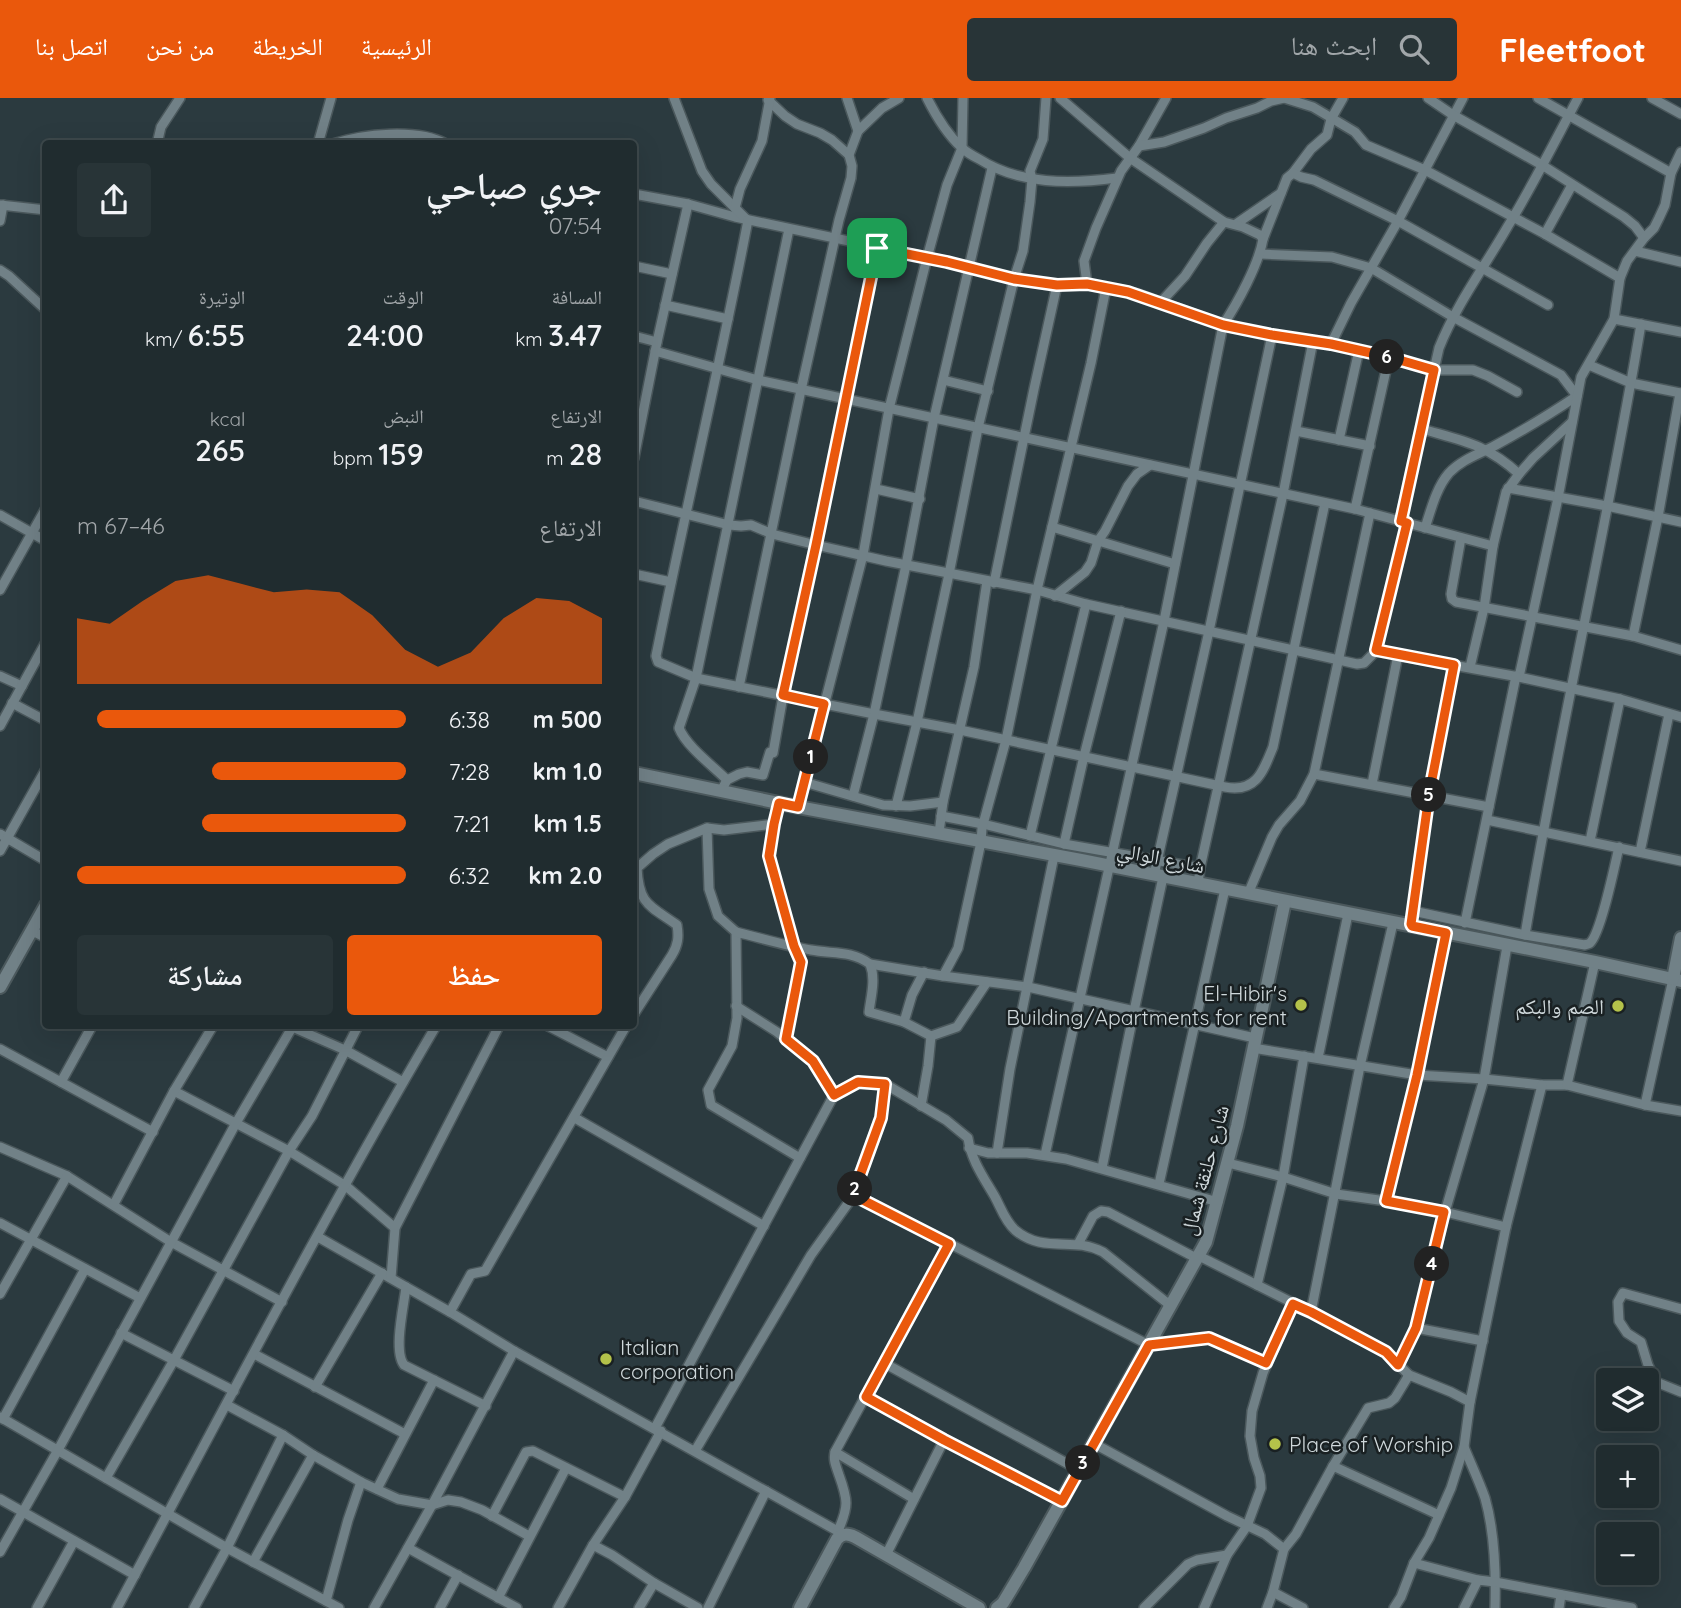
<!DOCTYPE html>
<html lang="ar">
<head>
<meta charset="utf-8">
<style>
  :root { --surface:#202c2f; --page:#283437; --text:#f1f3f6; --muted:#a2a7aa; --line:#3d484b; --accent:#ea580c }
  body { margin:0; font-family:Quicksand,"Noto Naskh Arabic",sans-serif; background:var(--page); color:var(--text); direction:rtl; height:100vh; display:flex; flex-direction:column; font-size:26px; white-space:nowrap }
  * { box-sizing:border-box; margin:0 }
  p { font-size:23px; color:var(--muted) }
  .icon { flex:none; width:38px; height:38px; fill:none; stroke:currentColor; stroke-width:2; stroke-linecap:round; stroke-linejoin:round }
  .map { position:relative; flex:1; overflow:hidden; direction:ltr }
  .panel { position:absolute; left:42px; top:42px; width:595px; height:889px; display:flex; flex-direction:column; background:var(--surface); border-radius:7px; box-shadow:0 7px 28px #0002,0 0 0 2px var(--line); direction:rtl }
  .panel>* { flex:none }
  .buttons { position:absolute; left:1596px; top:1270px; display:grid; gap:14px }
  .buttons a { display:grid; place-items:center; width:63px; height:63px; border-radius:7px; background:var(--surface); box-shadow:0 7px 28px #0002,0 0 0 2px var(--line); font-size:35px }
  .pin { position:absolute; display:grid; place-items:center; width:60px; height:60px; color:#fff; margin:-30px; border-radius:14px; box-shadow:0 4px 10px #0006 }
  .km { position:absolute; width:35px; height:35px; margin:-18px; border-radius:50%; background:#222; color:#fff; font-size:19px; line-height:35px; text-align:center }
  .round { display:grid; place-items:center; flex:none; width:74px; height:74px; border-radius:7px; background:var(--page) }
  .head { display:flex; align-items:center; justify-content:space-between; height:119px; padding:0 35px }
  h1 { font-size:38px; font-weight:600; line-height:52px }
  .metrics { display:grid; grid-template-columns:repeat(3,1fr); gap:10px; height:119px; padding:7px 35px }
  .metrics div { display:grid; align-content:center }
  .metrics b { font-size:30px; font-weight:600 }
  .metrics small { font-size:19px; font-weight:400 }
  .metrics p { font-size:19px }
  .chart { height:196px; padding:14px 35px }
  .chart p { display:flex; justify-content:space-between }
  .chart svg { width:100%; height:126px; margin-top:7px; fill:var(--accent); opacity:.7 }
  .cta { display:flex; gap:14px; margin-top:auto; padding:14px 35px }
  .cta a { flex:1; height:80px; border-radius:7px; background:var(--accent); color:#fff; font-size:28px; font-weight:600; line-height:80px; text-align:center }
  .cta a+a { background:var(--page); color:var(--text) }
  ul { padding:0 35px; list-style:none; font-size:23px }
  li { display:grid; grid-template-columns:112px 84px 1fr; align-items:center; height:52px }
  li i { height:18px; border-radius:9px; background:var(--accent) }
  header { display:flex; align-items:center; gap:42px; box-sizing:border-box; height:98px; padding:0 35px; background:var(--accent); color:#fff }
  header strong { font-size:33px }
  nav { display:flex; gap:38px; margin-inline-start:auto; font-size:24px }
  .search { width:490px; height:63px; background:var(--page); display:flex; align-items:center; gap:18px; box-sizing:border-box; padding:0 24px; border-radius:7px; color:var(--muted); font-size:26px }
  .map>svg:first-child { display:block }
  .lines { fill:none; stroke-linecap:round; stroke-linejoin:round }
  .street-casing { stroke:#4b585c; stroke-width:12 }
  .secondary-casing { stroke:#4b585c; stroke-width:16 }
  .street { stroke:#718187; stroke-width:9 }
  .secondary { stroke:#718187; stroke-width:12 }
  .route-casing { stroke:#fff; stroke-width:14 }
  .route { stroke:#ea580c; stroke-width:9 }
  .poi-dot { fill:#b4c24a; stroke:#192022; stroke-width:2.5 }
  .labels { text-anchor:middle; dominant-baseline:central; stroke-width:5; stroke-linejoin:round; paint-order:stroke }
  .street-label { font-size:21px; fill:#cfd8db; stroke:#192022 }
  .poi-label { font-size:21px; fill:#cfd8db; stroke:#192022; text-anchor:end }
</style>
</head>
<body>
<header>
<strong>Fleetfoot</strong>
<div class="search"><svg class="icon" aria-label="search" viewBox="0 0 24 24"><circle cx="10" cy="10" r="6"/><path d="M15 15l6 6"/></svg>ابحث هنا</div>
<nav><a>الرئيسية</a><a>الخريطة</a><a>من نحن</a><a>اتصل بنا</a></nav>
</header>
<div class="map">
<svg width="1681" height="1510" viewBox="0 0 1681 1510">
  <rect width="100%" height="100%" fill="#2b3a3f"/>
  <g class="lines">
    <g class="street-casing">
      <g id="street">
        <polyline points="674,0 702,73 711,86 735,110"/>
        <polyline points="847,0 858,33"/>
        <path d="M927,0C936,18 946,35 961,49C966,54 973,58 979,61C1020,87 1070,86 1117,80"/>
        <polyline points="1166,0 1139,48 1121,73 1096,130 1084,163 1087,186 1138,196 1223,227 1272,237 1331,246 1351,205 1398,123 1463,0"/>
        <polyline points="1284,0 1313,9 1355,34 1366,47 1425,72 1545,136 1620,180"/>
        <polyline points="1428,0 1453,17 1542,67 1624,119 1635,128 1644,140"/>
        <polyline points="1538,0 1671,75"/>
        <polyline points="1652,0 1681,16"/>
        <polyline points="768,2 785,18 797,26 820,35 832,42 849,57"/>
        <polyline points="157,46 161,29 180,0"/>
        <polyline points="318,46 331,0"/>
        <path d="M333,46C363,36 417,30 446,46"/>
        <polyline points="1139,48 1164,44 1204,30 1226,20 1257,10 1271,3 1284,0"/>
        <polyline points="1293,75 1311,51 1327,37 1331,21 1343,0"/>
        <polyline points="634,96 688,106 735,119 948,164 1014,181 1057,187 1087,186"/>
        <polyline points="0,107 46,112"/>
        <polyline points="746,121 735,110 740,91 762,43 770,0"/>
        <path d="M748,122C720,268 685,413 656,558L658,564L696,580L874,616L960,632L1225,689C1256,695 1263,674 1273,649L1325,405"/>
        <polyline points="0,123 3,107"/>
        <polyline points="1236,126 1281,95"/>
        <polyline points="1545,136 1572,87"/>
        <polyline points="1263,141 1287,80 1293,75 1301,79 1314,82 1398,123 1548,207"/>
        <polyline points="1635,153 1681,164"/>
        <polyline points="1261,156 1332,159 1371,170 1453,219 1561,277 1577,298"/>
        <polyline points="634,168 672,176"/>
        <polyline points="0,172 9,178 46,212"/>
        <polyline points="1160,205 1185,178 1207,145 1224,124"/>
        <polyline points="665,207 728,221"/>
        <polyline points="1614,221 1681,234"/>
        <polyline points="634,238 657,244"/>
        <polyline points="1331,246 1389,259 1434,272 1473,272 1488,278 1517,294"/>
        <polyline points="655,253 758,282 1355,411 1493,448"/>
        <polyline points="1589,267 1631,285 1681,295"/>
        <polyline points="943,282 988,293"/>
        <path d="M1422,331C1463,343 1486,346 1519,376"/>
        <polyline points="1296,333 1370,348"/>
        <polyline points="1339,342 1359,252"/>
        <polyline points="634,360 657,244 688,106"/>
        <polyline points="1508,390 1607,408 1681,424"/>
        <polyline points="876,391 920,401"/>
        <polyline points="634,403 729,427 741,428 751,427 772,436 816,447 886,463 1037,492 1086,506 1357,566 1364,565 1376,553 1407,425"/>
        <polyline points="1355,411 1389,259"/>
        <polyline points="0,417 46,443"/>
        <path d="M1400,423L1439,250C1456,207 1485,168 1508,128C1533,87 1555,43 1578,0"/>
        <polyline points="1052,429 1175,466"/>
        <path d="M1425,430C1431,412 1436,390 1449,375C1462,361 1480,356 1496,347C1524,332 1550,316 1577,298"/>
        <polyline points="1461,440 1451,496 1452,501 1456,504 1633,538 1681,552"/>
        <polyline points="634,476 671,484"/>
        <polyline points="994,485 1034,291 1057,187"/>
        <polyline points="0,492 46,410"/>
        <polyline points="1055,498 1085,474 1091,465 1098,443 1105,433 1128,388 1137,376 1150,367"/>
        <polyline points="1633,538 1658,419 1680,295"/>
        <polyline points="1376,553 1519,579 1620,601 1681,619"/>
        <polyline points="1470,569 1484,510 1493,448 1506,394 1519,376 1533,360 1572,324"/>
        <polyline points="0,578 22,588"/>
        <polyline points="1519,579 1558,400 1581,279 1614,221 1620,180 1627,163 1644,140 1654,130 1659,120 1665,107 1671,75 1681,54"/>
        <polyline points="739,589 801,292 839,122 851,80 852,68 849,57 858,33 882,10 899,0"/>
        <polyline points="12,605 46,623"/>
        <polyline points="0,628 46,544"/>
        <polyline points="1314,676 1489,709"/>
        <path d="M727,682C713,668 686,648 679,630L696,580L789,131"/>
        <polyline points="804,684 883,707 910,708 943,704"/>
        <polyline points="1372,686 1398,557"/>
        <polyline points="721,693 727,682 739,676 747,674 763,677 770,654 773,655 783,598 878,150"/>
        <polyline points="853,698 874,616 906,467 934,320 992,70"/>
        <polyline points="780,705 774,726 769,758 794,848 801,864 786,941"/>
        <polyline points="896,708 917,624 949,476 978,330 1014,181 1023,153 1030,104 1032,81 1030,73 1043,41 1046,0"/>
        <polyline points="798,709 863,457 889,311 927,160 947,87 962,50 963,0"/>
        <polyline points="941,718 983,726 1064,746 1200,770"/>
        <polyline points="1487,722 1681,763"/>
        <polyline points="707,730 709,791 718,818 736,834 737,920 732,948 708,992 711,1007 800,1060"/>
        <polyline points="939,735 943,704 974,569 987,483"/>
        <polyline points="0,736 46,763"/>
        <polyline points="1030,738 1086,506"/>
        <polyline points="1590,743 1620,601"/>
        <polyline points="1064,746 1084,658 1121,513"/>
        <polyline points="0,753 46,671"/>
        <polyline points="1640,754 1669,616"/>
        <polyline points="1154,777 1209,533 1272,237"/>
        <polyline points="1198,786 1200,770 1283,396 1313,243"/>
        <polyline points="1248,796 1272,739 1279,727 1300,703 1314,676 1370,415"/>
        <path d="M1413,813L1525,837L1585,847C1587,846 1589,846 1590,845C1601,835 1615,766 1619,749"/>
        <polyline points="1412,817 1429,697 1454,567"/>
        <polyline points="1465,825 1516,578"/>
        <polyline points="31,832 46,840"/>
        <path d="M736,834C761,840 786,848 811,852C832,856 851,852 870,866L943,878L958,850L981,744L982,730L1006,642L1037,492L1091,265L1106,190"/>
        <path d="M1525,837C1559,632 1607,431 1641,226"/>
        <path d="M870,866C876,881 871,898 869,914L904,924L931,938L957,929L987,884"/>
        <polyline points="943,878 1028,889 1255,940"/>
        <polyline points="736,908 777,934 813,963 834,997"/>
        <path d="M634,916L672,857C678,847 679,839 677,827C649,807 639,807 637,770L653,756L668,746L707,730L724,732L774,726"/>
        <polyline points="904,924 912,897 924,874"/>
        <polyline points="290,928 345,952 403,984"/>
        <polyline points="548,928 608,959"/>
        <polyline points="1253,950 1417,977 1484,981 1542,987 1567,987 1645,1007 1681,1013"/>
        <polyline points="0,951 153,1034"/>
        <polyline points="1318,960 1348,816"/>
        <polyline points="61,984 92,928"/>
        <polyline points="1567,987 1595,864"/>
        <polyline points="174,993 289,1053 346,1088 395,1130"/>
        <polyline points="1645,1007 1673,881"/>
        <polyline points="921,1008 928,968 931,938"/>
        <polyline points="575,1020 764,1128"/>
        <polyline points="0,1049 67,1078 171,1144 282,1204"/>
        <polyline points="969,1050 988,1055 1027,1055 1066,1061 1218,1104"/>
        <polyline points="997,1055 1010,971 1054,758"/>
        <path d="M1045,1057L1164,523L1223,227C1237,206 1259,166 1263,141L1260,137L1243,129L1224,124L1130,60L1060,0"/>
        <polyline points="1228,1065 1283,1079 1336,1096 1386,1103 1445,1114 1506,1129"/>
        <polyline points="1102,1070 1134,913 1163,779"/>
        <polyline points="1159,1086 1225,791"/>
        <polyline points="854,1097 1149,1247 1209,1240 1266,1265"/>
        <polyline points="1386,1103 1417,977 1445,835"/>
        <polyline points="114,1106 174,993 213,928"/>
        <polyline points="0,1125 140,1200"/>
        <polyline points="318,1139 450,1214 514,1253 843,1436"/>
        <polyline points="1078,1146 1093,1118 1101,1113 1108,1114 1198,1161"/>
        <polyline points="1199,1158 1311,1214 1386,1254 1409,1277 1451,1294 1470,1304"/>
        <polyline points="391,1180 395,1130 499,928"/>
        <polyline points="1257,1187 1283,1079 1304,958"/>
        <path d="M406,1189C404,1207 393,1253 404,1267L486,1308"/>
        <polyline points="0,1196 67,1078"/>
        <polyline points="1681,1211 1623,1195 1618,1204 1619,1223 1627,1235 1641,1244 1648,1267 1656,1284 1681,1294"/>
        <polyline points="450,1214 471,1176 485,1173 626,928"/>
        <polyline points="1311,1214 1360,968 1393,825"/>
        <polyline points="1416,1230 1483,1243"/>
        <polyline points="121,1235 234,1293"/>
        <polyline points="254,1256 405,1336"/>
        <polyline points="884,1265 1079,1372"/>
        <polyline points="1398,1267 1416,1230 1445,1114 1484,981 1507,848"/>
        <polyline points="315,1289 382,1175"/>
        <polyline points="866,1299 944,1342 1062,1403"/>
        <polyline points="227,1307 283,1337 313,1357 361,1384 398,1401 432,1407 448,1402 461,1404 482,1412 529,1438"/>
        <polyline points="0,1319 227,1450 339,1510"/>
        <polyline points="3,1321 85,1171"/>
        <path d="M655,1330L834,997L858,984L885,986L946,1022L968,1040C971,1062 984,1080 995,1099C1001,1110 1005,1123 1015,1132C1022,1138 1030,1142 1039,1144C1063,1149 1079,1142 1103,1154L1171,1208"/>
        <polyline points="1093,1345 1227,1418 1265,1436 1284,1451"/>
        <path d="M1464,1349C1471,1366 1479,1383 1485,1400C1495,1435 1496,1474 1495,1510"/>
        <polyline points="695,1353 811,1157 854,1097 881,1020 885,986"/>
        <polyline points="835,1354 914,1401"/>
        <polyline points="1333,1368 1439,1417"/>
        <polyline points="106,1380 174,1262 289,1053 312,1018 358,928"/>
        <polyline points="377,1391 434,1282"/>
        <polyline points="0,1401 135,1477"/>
        <polyline points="492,1418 526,1354 533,1353 625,1399"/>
        <path d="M838,1433C849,1408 848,1402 839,1377C836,1368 833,1362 835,1354L949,1145"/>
        <polyline points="593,1447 612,1457 654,1485 698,1510"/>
        <polyline points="408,1450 517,1510"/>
        <polyline points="0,1454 58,1352 236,1025 293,928"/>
        <polyline points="886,1457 944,1342"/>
        <polyline points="253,1464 313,1357"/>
        <polyline points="1414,1465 1478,1482 1495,1484 1632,1510"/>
        <polyline points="1273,1494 1303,1510"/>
        <polyline points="498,1500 566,1370"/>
        <polyline points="326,1503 348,1422 361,1384"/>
        <polyline points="37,1510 74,1443"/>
        <path d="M117,1510C222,1315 324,1118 436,928"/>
        <polyline points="194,1510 227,1450 283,1337"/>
        <polyline points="374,1510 432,1407 514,1253"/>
        <polyline points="440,1510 458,1477"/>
        <polyline points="558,1510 593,1447 625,1399 661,1333"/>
        <polyline points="639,1510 654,1485"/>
        <polyline points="708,1510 766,1393"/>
        <polyline points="1144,1510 1188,1466 1197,1462 1227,1457"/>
        <polyline points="1204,1510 1227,1457 1247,1428 1261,1390 1260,1378 1254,1360 1250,1338 1252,1313 1263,1275 1293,1206"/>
        <polyline points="1267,1510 1273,1494 1284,1451 1296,1436 1333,1368 1368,1310 1389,1305 1395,1300 1409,1277"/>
        <polyline points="1394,1510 1401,1499 1414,1465 1429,1440 1451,1390 1464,1349 1470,1304 1506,1129 1542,987"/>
        <polyline points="1464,1510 1478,1482"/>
        <polyline points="1559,1510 1561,1497"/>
      </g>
    </g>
    <g class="secondary-casing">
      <g id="secondary">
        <polyline points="634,675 798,709 1081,762 1595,864 1681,883"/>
        <polyline points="1673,881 1681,840"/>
        <polyline points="0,889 46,807"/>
        <path d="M800,1510L837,1441C843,1435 848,1436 855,1439L979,1510"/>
        <polyline points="997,1510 1003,1505 1024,1470 1206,1144 1237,1028 1285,803"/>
      </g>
    </g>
    <use href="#street" class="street"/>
    <use href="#secondary" class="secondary"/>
  </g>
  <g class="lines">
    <g class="route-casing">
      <polygon id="route" points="877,150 947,164 1014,181 1057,187 1087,186 1128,194 1223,227 1272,237 1331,246 1389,259 1434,272 1401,423 1407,425 1376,552 1454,567 1429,697 1411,826 1412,828 1446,835 1417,977 1386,1103 1444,1114 1416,1230 1398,1267 1386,1254 1311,1214 1293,1206 1266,1265 1209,1240 1149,1247 1062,1403 944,1342 866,1299 949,1146 853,1097 881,1020 885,986 858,984 834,997 813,963 786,941 801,864 794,848 769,758 774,726 779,705 798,709 824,606 783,597 816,447"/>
    </g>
    <use href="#route" class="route"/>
  </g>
  <g class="poi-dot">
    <circle cx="1301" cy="907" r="7"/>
    <circle cx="1618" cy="908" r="7"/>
    <circle cx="606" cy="1261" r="7"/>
    <circle cx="1275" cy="1346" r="7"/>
  </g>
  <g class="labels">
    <g class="street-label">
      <text transform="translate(1161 759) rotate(11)">شارع الوالي</text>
      <text transform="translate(1204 1072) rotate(-75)">شارع حلنقة شمال</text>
    </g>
    <g class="poi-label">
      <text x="1287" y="895">El-Hibir's<tspan x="1287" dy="24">Building/Apartments for rent</tspan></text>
      <text x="1604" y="908">الصم والبكم</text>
      <text x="620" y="1249" text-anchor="start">Italian<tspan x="620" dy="24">corporation</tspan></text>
      <text x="1289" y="1346" text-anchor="start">Place of Worship</text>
    </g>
  </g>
</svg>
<div class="buttons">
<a><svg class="icon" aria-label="layers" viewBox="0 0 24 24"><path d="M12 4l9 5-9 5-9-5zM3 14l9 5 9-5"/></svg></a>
<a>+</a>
<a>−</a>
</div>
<div class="pin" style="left:877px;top:150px;background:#1e9e55"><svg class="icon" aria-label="arrive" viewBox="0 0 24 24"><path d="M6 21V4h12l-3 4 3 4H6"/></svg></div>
<b class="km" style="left:811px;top:659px">1</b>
<b class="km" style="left:855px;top:1091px">2</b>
<b class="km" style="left:1083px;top:1365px">3</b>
<b class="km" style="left:1432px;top:1166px">4</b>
<b class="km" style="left:1429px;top:697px">5</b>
<b class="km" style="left:1387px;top:259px">6</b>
<section class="panel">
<div class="head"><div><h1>جري صباحي</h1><p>07:54</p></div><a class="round"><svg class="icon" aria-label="share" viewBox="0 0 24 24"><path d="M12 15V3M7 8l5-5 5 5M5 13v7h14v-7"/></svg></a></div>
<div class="metrics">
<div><p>المسافة</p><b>3.47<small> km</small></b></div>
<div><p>الوقت</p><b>24:00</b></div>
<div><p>الوتيرة</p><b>6:55<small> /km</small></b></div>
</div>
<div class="metrics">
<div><p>الارتفاع</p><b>28<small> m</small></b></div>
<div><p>النبض</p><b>159<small> bpm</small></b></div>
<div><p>kcal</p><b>265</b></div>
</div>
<div class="chart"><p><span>الارتفاع</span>46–67 m</p>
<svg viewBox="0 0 160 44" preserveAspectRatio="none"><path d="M0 44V21L10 23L20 15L30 8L40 6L50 9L60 12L70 11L80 12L90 20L100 32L110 38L120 33L130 21L140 14L150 15L160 21V44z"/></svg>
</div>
<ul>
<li><b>500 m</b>6:38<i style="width:94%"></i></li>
<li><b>1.0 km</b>7:28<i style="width:59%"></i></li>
<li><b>1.5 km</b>7:21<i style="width:62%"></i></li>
<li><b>2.0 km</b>6:32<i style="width:100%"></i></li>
</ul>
<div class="cta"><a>حفظ</a><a>مشاركة</a></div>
</section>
</div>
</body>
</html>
